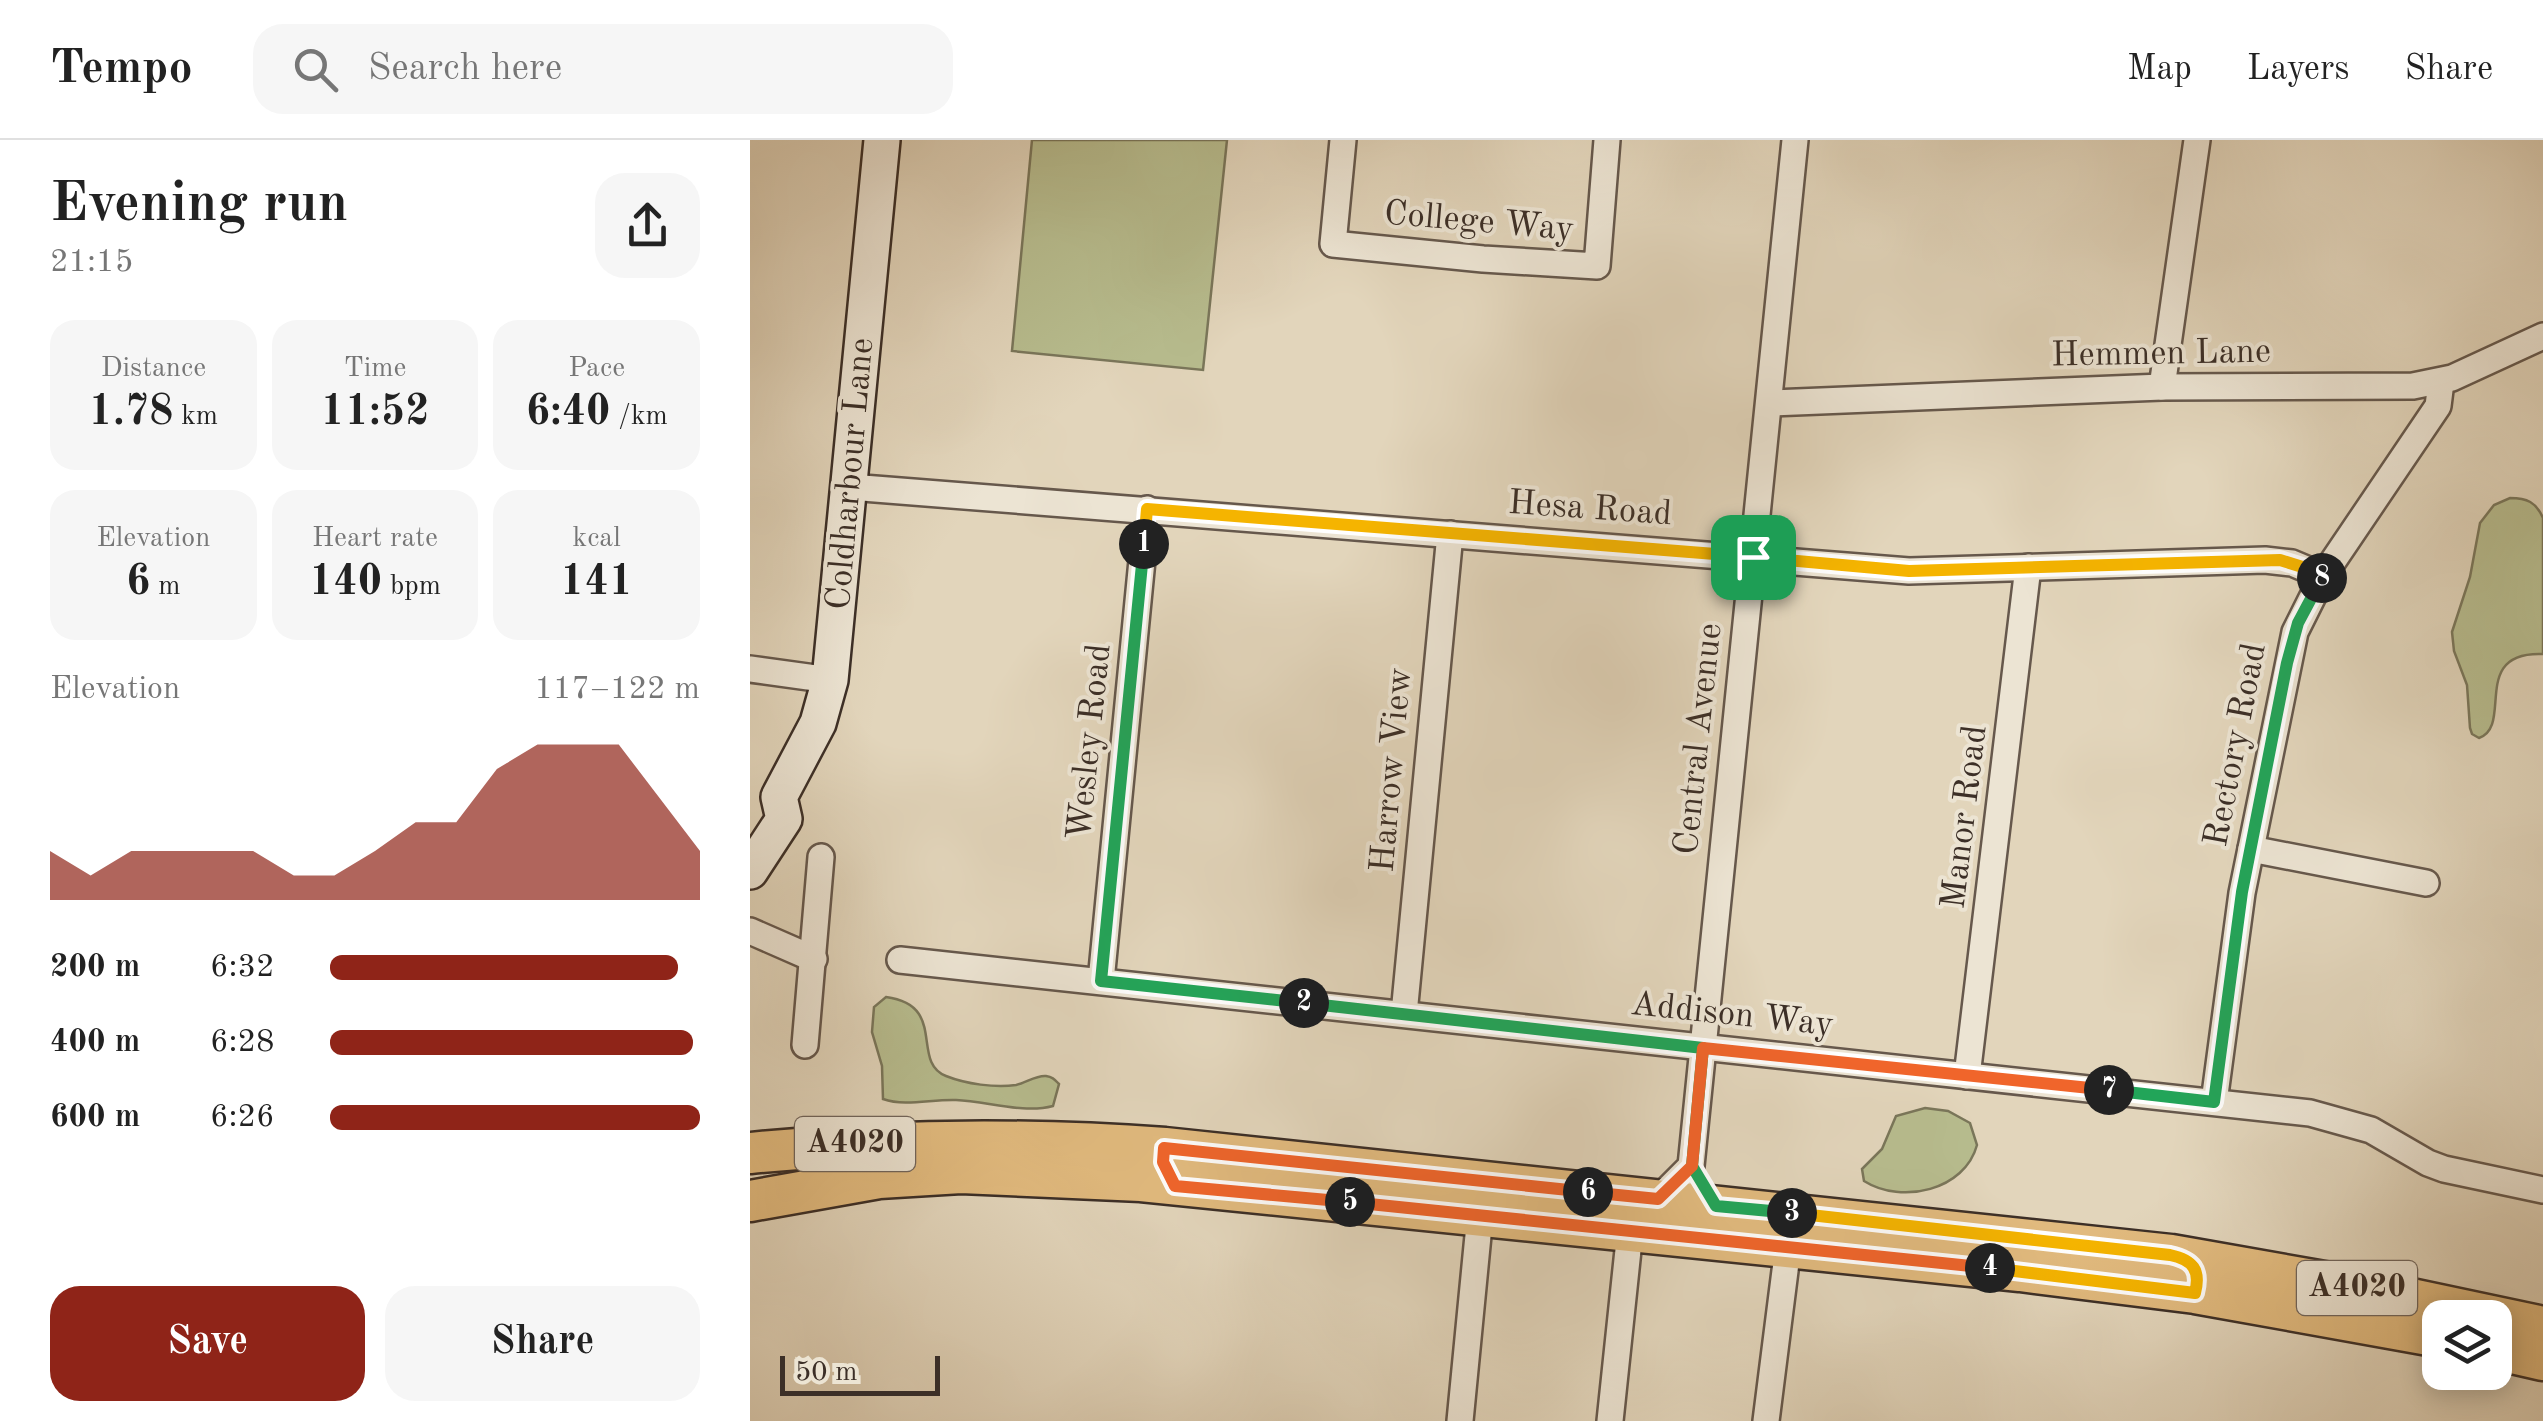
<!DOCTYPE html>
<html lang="en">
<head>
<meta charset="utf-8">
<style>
  :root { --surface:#fff; --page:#f6f6f6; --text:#222; --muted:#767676; --line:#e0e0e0; --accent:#8f2418 }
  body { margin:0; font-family:"Old Standard TT",serif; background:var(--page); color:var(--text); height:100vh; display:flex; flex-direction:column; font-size:38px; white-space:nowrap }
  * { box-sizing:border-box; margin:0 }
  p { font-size:32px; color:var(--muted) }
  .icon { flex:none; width:55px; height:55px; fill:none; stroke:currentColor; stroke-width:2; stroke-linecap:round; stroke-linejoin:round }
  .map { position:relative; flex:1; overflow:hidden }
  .sheet { display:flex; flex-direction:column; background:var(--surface); width:750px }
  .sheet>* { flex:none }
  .tools { position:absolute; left:1672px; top:1160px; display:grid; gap:20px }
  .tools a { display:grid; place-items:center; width:90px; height:90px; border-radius:20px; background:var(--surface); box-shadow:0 5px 25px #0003; font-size:50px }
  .scale { position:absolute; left:30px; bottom:25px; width:160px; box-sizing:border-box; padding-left:10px; border:5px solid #3c2f27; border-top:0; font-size:28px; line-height:35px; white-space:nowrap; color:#3c2f27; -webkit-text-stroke:8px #ece4d3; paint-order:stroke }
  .pin { position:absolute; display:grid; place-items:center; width:85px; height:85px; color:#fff; margin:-42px; border-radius:20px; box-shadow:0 5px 15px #0006 }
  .km { position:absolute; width:50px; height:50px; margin:-25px; border-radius:50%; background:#222; color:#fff; font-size:28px; line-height:50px; text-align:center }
  .round { display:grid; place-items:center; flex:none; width:105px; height:105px; border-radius:30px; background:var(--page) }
  .headline { display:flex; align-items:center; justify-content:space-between; height:170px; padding:0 50px }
  h1 { font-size:55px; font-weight:800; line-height:75px }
  .stats { display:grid; grid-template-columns:repeat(3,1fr); gap:15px; height:170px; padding:10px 50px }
  .stats div { display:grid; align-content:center; border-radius:25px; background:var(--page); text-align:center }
  .stats b { font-size:42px; font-weight:800 }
  .stats small { font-size:28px; font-weight:400 }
  .stats p { font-size:28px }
  .chart { height:280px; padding:20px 50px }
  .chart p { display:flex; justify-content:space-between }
  .chart svg { width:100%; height:180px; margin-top:10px; fill:var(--accent); opacity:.7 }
  .cta { display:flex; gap:20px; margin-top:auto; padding:20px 50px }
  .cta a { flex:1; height:115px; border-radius:30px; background:var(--accent); color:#fff; font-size:40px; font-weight:800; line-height:115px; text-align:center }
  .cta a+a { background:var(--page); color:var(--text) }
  ul { padding:0 50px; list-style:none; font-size:32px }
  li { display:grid; grid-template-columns:160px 120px 1fr; align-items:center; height:75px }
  li i { height:25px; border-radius:12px; background:var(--accent) }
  header { display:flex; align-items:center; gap:60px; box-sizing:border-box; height:140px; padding:0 50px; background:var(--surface); border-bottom:2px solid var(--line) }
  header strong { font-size:48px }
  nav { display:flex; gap:55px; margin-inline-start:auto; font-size:35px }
  .search { width:700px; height:90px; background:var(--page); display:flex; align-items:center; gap:25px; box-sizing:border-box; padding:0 35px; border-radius:30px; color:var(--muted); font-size:38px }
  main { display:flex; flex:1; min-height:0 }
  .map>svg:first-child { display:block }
  .green { fill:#b7bc8e; stroke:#7a765a; stroke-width:2.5 }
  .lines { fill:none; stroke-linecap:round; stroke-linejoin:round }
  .street-casing { stroke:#66584c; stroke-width:30 }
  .secondary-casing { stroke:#3c2f27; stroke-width:40 }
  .primary-casing { stroke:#3c2f27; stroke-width:45 }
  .street { stroke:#ece4d3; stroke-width:25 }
  .secondary { stroke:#ece4d3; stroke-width:35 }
  .primary { stroke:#e1ba7e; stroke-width:40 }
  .split-1-casing { stroke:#fff; stroke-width:20 }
  .split-2-casing { stroke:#fff; stroke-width:20 }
  .split-3-casing { stroke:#fff; stroke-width:20 }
  .split-4-casing { stroke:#fff; stroke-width:20 }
  .split-5-casing { stroke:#fff; stroke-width:20 }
  .split-6-casing { stroke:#fff; stroke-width:20 }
  .split-7-casing { stroke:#fff; stroke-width:20 }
  .split-8-casing { stroke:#fff; stroke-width:20 }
  .split-9-casing { stroke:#fff; stroke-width:20 }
  .split-1 { stroke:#f5b400; stroke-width:12 }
  .split-2 { stroke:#22a559; stroke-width:12 }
  .split-3 { stroke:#22a559; stroke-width:12 }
  .split-4 { stroke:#f5b400; stroke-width:12 }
  .split-5 { stroke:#f0652b; stroke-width:12 }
  .split-6 { stroke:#f0652b; stroke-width:12 }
  .split-7 { stroke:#f0652b; stroke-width:12 }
  .split-8 { stroke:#22a559; stroke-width:12 }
  .split-9 { stroke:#f5b400; stroke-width:12 }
  .labels { text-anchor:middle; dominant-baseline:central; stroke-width:8; stroke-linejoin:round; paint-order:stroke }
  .shield { fill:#ece4d3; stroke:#71655b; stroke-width:2.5 }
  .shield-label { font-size:32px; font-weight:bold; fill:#3c2f27 }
  .street-label { font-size:35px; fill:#3c2f27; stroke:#ece4d3 }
</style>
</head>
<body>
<header>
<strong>Tempo</strong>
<div class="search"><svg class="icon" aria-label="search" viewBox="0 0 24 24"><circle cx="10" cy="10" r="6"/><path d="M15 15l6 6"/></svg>Search here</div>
<nav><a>Map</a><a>Layers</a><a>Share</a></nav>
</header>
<main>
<section class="sheet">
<div class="headline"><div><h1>Evening run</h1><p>21:15</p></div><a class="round"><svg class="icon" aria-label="share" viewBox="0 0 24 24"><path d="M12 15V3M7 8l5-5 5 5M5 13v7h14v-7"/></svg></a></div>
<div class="stats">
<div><p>Distance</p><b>1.78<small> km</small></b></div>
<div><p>Time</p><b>11:52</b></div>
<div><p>Pace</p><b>6:40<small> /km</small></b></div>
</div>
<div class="stats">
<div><p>Elevation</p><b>6<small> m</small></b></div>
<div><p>Heart rate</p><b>140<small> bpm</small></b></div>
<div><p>kcal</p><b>141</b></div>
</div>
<div class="chart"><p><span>Elevation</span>117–122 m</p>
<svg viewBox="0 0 160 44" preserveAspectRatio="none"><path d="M0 44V32L10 38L20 32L30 32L40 32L50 32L60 38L70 38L80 32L90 25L100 25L110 12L120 6L130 6L140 6L150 19L160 32V44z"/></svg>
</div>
<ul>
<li><b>200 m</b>6:32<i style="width:94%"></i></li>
<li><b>400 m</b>6:28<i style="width:98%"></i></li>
<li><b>600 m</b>6:26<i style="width:100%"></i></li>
</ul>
<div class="cta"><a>Save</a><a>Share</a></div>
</section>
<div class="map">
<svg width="1793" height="1281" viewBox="0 0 1793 1281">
  <rect width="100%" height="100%" fill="#e2d5bb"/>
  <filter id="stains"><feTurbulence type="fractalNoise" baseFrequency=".002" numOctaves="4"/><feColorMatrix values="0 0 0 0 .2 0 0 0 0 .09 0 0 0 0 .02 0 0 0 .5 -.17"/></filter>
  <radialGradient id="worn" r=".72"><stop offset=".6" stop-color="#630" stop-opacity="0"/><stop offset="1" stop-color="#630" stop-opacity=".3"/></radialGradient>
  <g class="green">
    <polygon points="282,0 477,0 453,230 262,211"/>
    <path d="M1760,358C1777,358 1786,362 1793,378V514C1719,511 1764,586 1729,598L1722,594L1720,588L1717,545L1704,511L1702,492L1720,437L1730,383L1744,365Z"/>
    <path d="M136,857C198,865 160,922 196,936C216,944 245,948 266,945C276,943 286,935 296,936C303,937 305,940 309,944L303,966C273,974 237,961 206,960C181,959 156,967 133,959L132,926L122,892L124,867Z"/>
    <path d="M1175,968L1198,971L1220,983L1227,1005C1215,1050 1152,1065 1114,1041L1112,1029L1132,1009L1146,976Z"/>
  </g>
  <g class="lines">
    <g class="street-casing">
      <g id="street">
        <polyline points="593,0 583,104 733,119 847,126 857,0"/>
        <polyline points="1412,247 1447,0"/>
        <polyline points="1020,263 1412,247 1663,246 1702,238 1793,196"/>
        <polyline points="100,347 1159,431 1515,420 1542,423 1573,436"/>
        <polyline points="0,529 80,540"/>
        <polyline points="1501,709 1676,743"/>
        <polyline points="0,791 64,819"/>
        <polyline points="150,820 1560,973 1621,990 1678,1023 1694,1029 1793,1050"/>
        <polyline points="351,841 397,369"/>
        <polyline points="654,874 700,394"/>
        <polyline points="55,905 71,717"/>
        <polyline points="1217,936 1278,427"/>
        <polyline points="1464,962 1492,753 1545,492 1573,436 1688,266 1691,242"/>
        <polyline points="908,1059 941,1026 1045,0"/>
        <polyline points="710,1281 730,1075"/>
        <polyline points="860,1281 880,1091"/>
        <polyline points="1016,1281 1038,1107"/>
      </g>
    </g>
    <g class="secondary-casing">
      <polyline id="secondary" points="0,731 34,679 29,657 68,583 80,540 132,0"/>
    </g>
    <g class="primary-casing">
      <g id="primary">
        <path d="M0,1013C139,999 276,998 415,1008L1421,1115L1614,1149L1793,1187"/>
        <polyline points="0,1061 129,1038 211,1033 391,1041 1270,1131 1445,1153 1690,1197"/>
        <polyline points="1745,1209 1793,1220"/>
      </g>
    </g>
    <use href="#street" class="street"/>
    <use href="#secondary" class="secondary"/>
    <use href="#primary" class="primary"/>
  </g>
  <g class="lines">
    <g class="split-1-casing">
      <polyline id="split-1" points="394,404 397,369 1003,417"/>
    </g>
    <g class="split-2-casing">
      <polyline id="split-2" points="394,404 351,841 554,863"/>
    </g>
    <g class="split-3-casing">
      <polyline id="split-3" points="554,863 953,908 942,1026 966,1066 1042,1073"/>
    </g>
    <g class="split-4-casing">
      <path id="split-4" d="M1042,1073L1420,1115C1443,1120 1451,1130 1445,1153L1240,1128"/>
    </g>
    <g class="split-5-casing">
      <polyline id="split-5" points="600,1062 1240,1128"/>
    </g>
    <g class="split-6-casing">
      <polyline id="split-6" points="600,1062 425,1046 413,1022 414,1008 838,1052"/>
    </g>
    <g class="split-7-casing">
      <polyline id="split-7" points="838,1052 908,1059 942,1026 953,908 1359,950"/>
    </g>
    <g class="split-8-casing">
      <polyline id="split-8" points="1359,950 1464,962 1492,752 1537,523 1548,483 1572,438"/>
    </g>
    <g class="split-9-casing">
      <polyline id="split-9" points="1003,417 1159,431 1530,420 1562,430 1572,438"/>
    </g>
    <use href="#split-1" class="split-1"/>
    <use href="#split-2" class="split-2"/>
    <use href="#split-3" class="split-3"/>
    <use href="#split-4" class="split-4"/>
    <use href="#split-5" class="split-5"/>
    <use href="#split-6" class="split-6"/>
    <use href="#split-7" class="split-7"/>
    <use href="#split-8" class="split-8"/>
    <use href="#split-9" class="split-9"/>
  </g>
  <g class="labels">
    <g class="shield">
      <rect x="45" y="977" width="120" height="54" rx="8"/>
      <rect x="1547" y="1121" width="120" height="54" rx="8"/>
    </g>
    <g class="shield-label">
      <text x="105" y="1004">A4020</text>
      <text x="1607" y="1148">A4020</text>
    </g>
    <g class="street-label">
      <text transform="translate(729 82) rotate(5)">College Way</text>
      <text transform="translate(1411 214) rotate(-1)">Hemmen Lane</text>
      <text transform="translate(101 334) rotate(-85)">Coldharbour Lane</text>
      <text transform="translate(840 369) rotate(4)">Hesa Road</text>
      <text transform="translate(949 599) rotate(-84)">Central Avenue</text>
      <text transform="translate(340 602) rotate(-84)">Wesley Road</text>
      <text transform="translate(1486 605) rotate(-79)">Rectory Road</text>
      <text transform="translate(642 630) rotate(-85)">Harrow View</text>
      <text transform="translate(1215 677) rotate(-83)">Manor Road</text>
      <text transform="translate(982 875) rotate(6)">Addison Way</text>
    </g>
  </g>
  <rect width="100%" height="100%" filter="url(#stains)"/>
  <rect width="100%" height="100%" fill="url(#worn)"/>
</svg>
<div class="tools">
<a><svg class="icon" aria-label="layers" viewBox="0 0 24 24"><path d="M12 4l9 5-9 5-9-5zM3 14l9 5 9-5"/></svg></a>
</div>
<div class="scale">50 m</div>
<div class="pin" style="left:1003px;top:417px;background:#1e9e55"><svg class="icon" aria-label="arrive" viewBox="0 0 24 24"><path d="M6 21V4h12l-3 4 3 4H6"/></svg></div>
<b class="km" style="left:394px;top:404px">1</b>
<b class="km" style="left:554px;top:863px">2</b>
<b class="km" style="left:1042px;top:1073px">3</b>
<b class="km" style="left:1240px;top:1128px">4</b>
<b class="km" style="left:600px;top:1062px">5</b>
<b class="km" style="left:838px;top:1052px">6</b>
<b class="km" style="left:1359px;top:950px">7</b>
<b class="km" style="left:1572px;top:438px">8</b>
</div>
</main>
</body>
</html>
